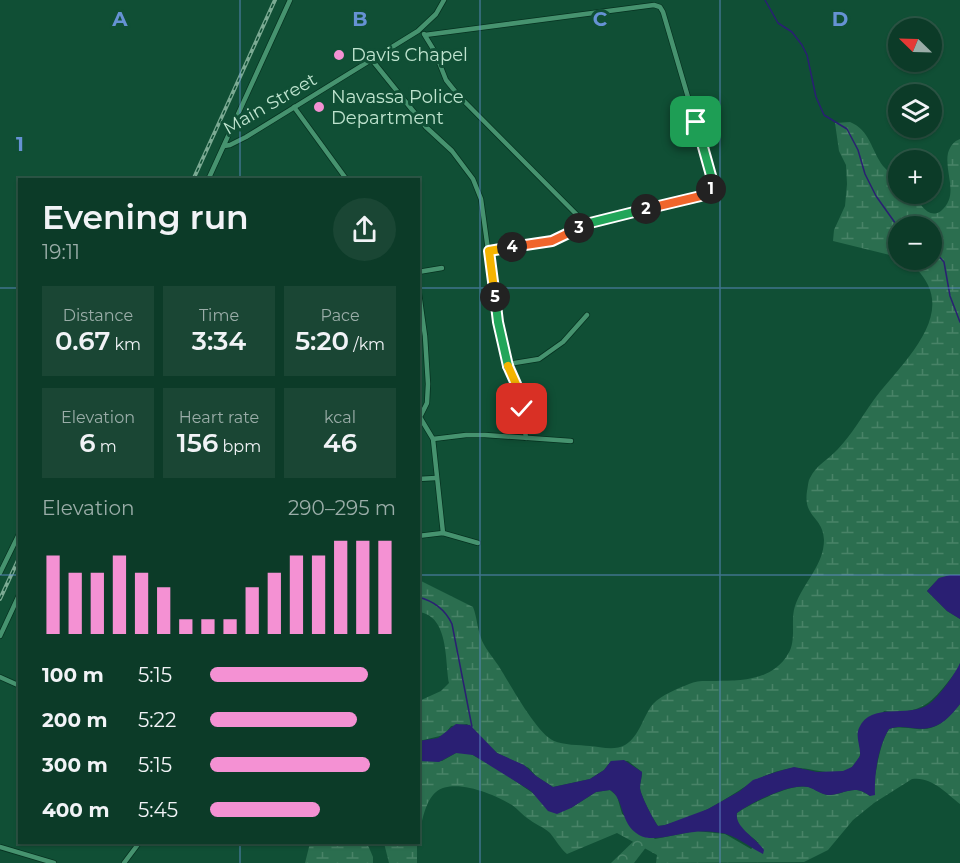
<!DOCTYPE html>
<html lang="en">
<head>
<meta charset="utf-8">
<style>
  :root { --surface:#0c3b28; --page:#1a4634; --text:#f1f3f6; --muted:#9aada8; --line:#2c5545; --accent:#f491d3 }
  body { margin:0; font-family:Montserrat,sans-serif; background:var(--page); color:var(--text); height:100vh; display:flex; flex-direction:column; font-size:22px; white-space:nowrap }
  * { box-sizing:border-box; margin:0 }
  p { font-size:20px; color:var(--muted) }
  .icon { flex:none; width:33px; height:33px; fill:none; stroke:currentColor; stroke-width:2; stroke-linecap:round; stroke-linejoin:round }
  .map { position:relative; flex:1; overflow:hidden }
  .side { position:absolute; left:18px; top:178px; width:402px; height:666px; display:flex; flex-direction:column; background:var(--surface); border-radius:0px; box-shadow:0 2px 4px #0004,0 0 0 2px var(--line) }
  .side>* { flex:none }
  .needle { width:39px; rotate:293deg }
  .fabs { position:absolute; left:888px; top:18px; display:grid; gap:12px }
  .fabs a { display:grid; place-items:center; width:54px; height:54px; border-radius:50%; background:var(--surface); box-shadow:0 2px 4px #0004,0 0 0 2px var(--line); font-size:30px }
  .pin { position:absolute; display:grid; place-items:center; width:51px; height:51px; color:#fff; margin:-26px; border-radius:12px; box-shadow:0 3px 9px #0006 }
  .km { position:absolute; width:30px; height:30px; margin:-15px; border-radius:50%; background:#222; color:#fff; font-size:16px; line-height:30px; text-align:center }
  .round { display:grid; place-items:center; flex:none; width:63px; height:63px; border-radius:32px; background:var(--page) }
  .head { display:flex; align-items:center; justify-content:space-between; height:102px; padding:0 24px }
  h1 { font-size:33px; font-weight:600; line-height:45px }
  .figures { display:grid; grid-template-columns:repeat(3,1fr); gap:9px; height:102px; padding:6px 24px }
  .figures div { display:grid; align-content:center; border-radius:0px; background:var(--page); text-align:center }
  .figures b { font-size:26px; font-weight:600 }
  .figures small { font-size:16px; font-weight:400 }
  .figures p { font-size:16px }
  .chart { height:168px; padding:12px 24px }
  .chart p { display:flex; justify-content:space-between }
  .chart svg { width:100%; height:108px; margin-top:6px; stroke:var(--accent); stroke-width:6 }
  ul { padding:0 24px; list-style:none; font-size:20px }
  li { display:grid; grid-template-columns:96px 72px 1fr; align-items:center; height:45px }
  li i { height:15px; border-radius:8px; background:var(--accent) }
  .map>svg:first-child { display:block }
  .wetland { fill:url(#wetland-marsh) }
  .park { fill:url(#park-crowns) }
  .water { fill:#2a1f73 }
  .lines { fill:none; stroke-linecap:round; stroke-linejoin:round }
  .stream { stroke:#2a1f73; stroke-width:1.5 }
  .minor-casing { stroke:#063220; stroke-width:6 }
  .minor { stroke:#46936f; stroke-width:4.5 }
  .rail-casing { stroke:#7baa93; stroke-width:4 }
  .rail { stroke:#104f35; stroke-width:1.5; stroke-dasharray:4.5; stroke-linecap:butt }
  .split-1-casing { stroke:#fff; stroke-width:12 }
  .split-2-casing { stroke:#fff; stroke-width:12 }
  .split-3-casing { stroke:#fff; stroke-width:12 }
  .split-4-casing { stroke:#fff; stroke-width:12 }
  .split-5-casing { stroke:#fff; stroke-width:12 }
  .split-6-casing { stroke:#fff; stroke-width:12 }
  .split-7-casing { stroke:#fff; stroke-width:12 }
  .split-1 { stroke:#22a559; stroke-width:8 }
  .split-2 { stroke:#f0652b; stroke-width:8 }
  .split-3 { stroke:#22a559; stroke-width:8 }
  .split-4 { stroke:#f0652b; stroke-width:8 }
  .split-5 { stroke:#f5b400; stroke-width:8 }
  .split-6 { stroke:#22a559; stroke-width:8 }
  .split-7 { stroke:#f5b400; stroke-width:8 }
  .grid { fill:none; stroke:#6692d4; stroke-width:1.5; stroke-opacity:0.55 }
  .poi-dot { fill:#f491d3; stroke:#104f35; stroke-width:2 }
  .labels { text-anchor:middle; dominant-baseline:central; stroke-width:6; stroke-linejoin:round; paint-order:stroke }
  .poi-label { font-size:18px; fill:#bfe4cf; stroke:#104f35; text-anchor:start }
  .street-label { font-size:18px; fill:#bfe4cf; stroke:#104f35 }
  .grid-label { font-size:20px; text-anchor:middle; font-weight:bold; fill:#6692d4; stroke:#104f35; stroke-width:6; stroke-linejoin:round; paint-order:stroke }
</style>
</head>
<body>
<div class="map">
<svg width="960" height="863" viewBox="0 0 960 863">
  <defs>
    <pattern id="wetland-marsh" width="20" height="14" patternUnits="userSpaceOnUse" patternTransform="scale(1.5)"><rect width="20" height="14" fill="#2b6e4f"/><path d="M1 5h8M5 5V1M11 12h8M15 12V8" fill="none" stroke="#488367"/></pattern>
    <pattern id="park-crowns" width="20" height="18" patternUnits="userSpaceOnUse" patternTransform="scale(1.5)"><rect width="20" height="18" fill="#2b6e4f"/><path d="M2 6a3 3 0 1 1 6 0M12 15a3 3 0 1 1 6 0" fill="none" stroke="#488367"/></pattern>
  </defs>
  <rect width="100%" height="100%" fill="#104f35"/>
  <g class="wetland">
    <path d="M850,122C870,130 871,150 883,166C887,171 893,174 898,178V194H913C920,203 928,220 941,211C960,195 944,173 948,153C950,146 954,141 960,139V575L939,578L927,591L947,611L960,619V663L958,669C935,698 926,716 884,711L859,743C861,750 861,755 857,761C843,784 811,765 791,768C756,774 738,794 708,809C695,816 679,821 665,825L658,826C653,819 641,796 640,788C640,783 642,777 642,772L628,761H611L604,770L590,779L553,787L536,776L529,768L497,753L467,724L451,726L444,735L419,741V701L441,691L449,683C445,661 449,616 419,612V580L473,607C477,617 477,628 481,638C484,647 492,656 498,665C509,682 536,733 554,741C563,745 579,745 590,746C600,747 615,751 625,745C640,736 643,716 653,704C661,695 679,688 689,684C697,680 707,681 716,681C742,681 773,680 788,654C797,640 790,621 795,606C803,583 824,565 824,540C823,516 803,518 807,491C808,487 808,481 810,478C816,465 829,459 838,449C852,434 861,418 873,401C894,371 948,326 928,285C922,273 915,266 904,260H932V226H898V257L833,241L834,230L845,206L847,184L846,165L839,151L835,123Z"/>
    <path d="M960,704V804C945,792 931,776 912,779L874,803L853,820L828,850L804,862L656,863L657,855L617,833L567,854C560,848 556,840 550,833C544,827 536,825 530,820C523,816 518,809 512,805C496,795 454,777 436,792C425,801 422,822 419,835V761H442L456,753H469L498,769L534,794L571,808L596,792L610,790L617,796L622,814L655,839L696,831L725,834L751,849L759,843C750,835 734,826 737,813L743,809C758,801 791,783 809,787C816,789 823,796 831,795C847,793 854,784 870,796L874,789L873,784C878,766 879,745 889,729C899,726 907,728 917,729C938,731 948,718 960,704Z"/>
    <polygon points="310,843 367,843 373,857 373,863 305,863"/>
    <polygon points="384,843 417,843 417,863 389,863"/>
  </g>
  <polygon class="park" points="638,837 647,846 634,863 611,863"/>
  <g class="water">
    <polygon points="950,575 960,575 960,619 947,611 927,591 939,578"/>
    <path d="M960,663V704C947,721 935,732 912,728C904,727 897,726 889,729C878,747 874,775 875,795L870,796C855,784 847,793 830,795C823,796 815,789 808,787C790,783 752,802 737,813C734,827 756,838 764,850L763,854C751,848 739,838 726,834C718,832 703,831 694,832C678,833 653,843 639,835C619,823 625,799 610,790L596,792L571,808L557,814L548,811L531,791L473,755L456,753L439,762L419,761V741L438,738L456,724L470,725L497,753L524,765L536,776L553,787L590,779L604,770L611,761L624,760L642,772C642,777 640,783 640,788C641,796 653,819 658,826L665,825L708,809L740,791L753,780L776,772L794,767L817,772L843,771L852,767L860,756C861,747 855,737 859,728C871,701 908,719 929,704C939,697 955,674 960,663Z"/>
  </g>
  <g class="lines">
    <g class="stream">
      <polyline points="765,0 778,23 792,32 802,45 807,55 816,97 824,115 847,129 858,150 865,174 876,196 898,227"/>
      <polyline points="932,249 944,262 950,296 960,322"/>
      <path d="M418,597C434,601 445,609 452,624L472,727"/>
    </g>
    <g class="minor-casing">
      <g id="minor">
        <polyline points="424,34 435,52 446,80 458,95 586,224"/>
        <polyline points="425,35 654,5 660,7 663,12 712,179 711,190 704,195 586,224 552,241 489,251"/>
        <polyline points="372,60 426,127 452,151 473,179 481,199 498,322 508,364 516,384 522,409 526,438"/>
        <polyline points="294,107 347,180"/>
        <polyline points="224,146 230,145 246,137 418,31 436,14 444,0"/>
        <polyline points="208,180 290,0"/>
        <polyline points="418,272 442,268"/>
        <polyline points="418,286 425,336 428,384 427,403 421,415"/>
        <polyline points="508,364 539,359 563,342 587,315"/>
        <polyline points="418,414 433,439 443,533"/>
        <polyline points="433,439 466,435 485,435 571,441"/>
        <polyline points="418,479 436,478"/>
        <polyline points="418,536 443,533 478,543"/>
        <polyline points="0,573 20,532"/>
        <polyline points="0,636 20,593"/>
        <polyline points="0,677 20,686"/>
        <polyline points="0,847 54,863"/>
        <polyline points="124,863 139,843"/>
      </g>
    </g>
    <use href="#minor" class="minor"/>
    <g class="rail-casing">
      <g id="rail">
        <polyline points="193,180 275,0"/>
        <polyline points="0,599 20,556"/>
      </g>
    </g>
    <use href="#rail" class="rail"/>
  </g>
  <g class="lines">
    <g class="split-1-casing">
      <polyline id="split-1" points="696,122 712,179 711,189"/>
    </g>
    <g class="split-2-casing">
      <polyline id="split-2" points="646,209 705,195 711,189"/>
    </g>
    <g class="split-3-casing">
      <polyline id="split-3" points="579,228 586,224 646,209"/>
    </g>
    <g class="split-4-casing">
      <polyline id="split-4" points="512,247 552,241 579,228"/>
    </g>
    <g class="split-5-casing">
      <polyline id="split-5" points="495,297 489,251 512,247"/>
    </g>
    <g class="split-6-casing">
      <polyline id="split-6" points="495,297 498,322 508,366"/>
    </g>
    <g class="split-7-casing">
      <polyline id="split-7" points="508,366 516,384 522,409"/>
    </g>
    <use href="#split-1" class="split-1"/>
    <use href="#split-2" class="split-2"/>
    <use href="#split-3" class="split-3"/>
    <use href="#split-4" class="split-4"/>
    <use href="#split-5" class="split-5"/>
    <use href="#split-6" class="split-6"/>
    <use href="#split-7" class="split-7"/>
  </g>
  <path class="grid" d="M240,0V180M480,0V863M720,0V863M0,288H20M418,288H960M0,575H20M418,575H960M240,843V863"/>
  <g class="poi-dot">
    <circle cx="339" cy="55" r="6"/>
    <circle cx="319" cy="107" r="6"/>
  </g>
  <g class="labels">
    <g class="poi-label">
      <text x="351" y="55">Davis Chapel</text>
      <text x="331" y="97">Navassa Police<tspan x="331" dy="21">Department</tspan></text>
    </g>
    <g class="street-label">
      <text transform="translate(270 104) rotate(-30)">Main Street</text>
    </g>
  </g>
  <g class="grid-label">
    <text x="120" y="26">A</text>
    <text x="360" y="26">B</text>
    <text x="600" y="26">C</text>
    <text x="840" y="26">D</text>
    <text x="20" y="151">1</text>
  </g>
</svg>
<div class="fabs">
<a><svg class="needle" viewBox="-14 -14 28 28"><path d="M0-13l5 13h-10z" fill="#e53935"/><path d="M0 13l5-13h-10z" fill="#9aada8"/></svg></a>
<a><svg class="icon" aria-label="layers" viewBox="0 0 24 24"><path d="M12 4l9 5-9 5-9-5zM3 14l9 5 9-5"/></svg></a>
<a>+</a>
<a>−</a>
</div>
<div class="pin" style="left:696px;top:122px;background:#1e9e55"><svg class="icon" aria-label="arrive" viewBox="0 0 24 24"><path d="M6 21V4h12l-3 4 3 4H6"/></svg></div>
<div class="pin" style="left:522px;top:409px;background:#d93025"><svg class="icon" aria-label="check" viewBox="0 0 24 24"><path d="M5 12l5 5 9-10"/></svg></div>
<b class="km" style="left:711px;top:189px">1</b>
<b class="km" style="left:646px;top:209px">2</b>
<b class="km" style="left:579px;top:228px">3</b>
<b class="km" style="left:512px;top:247px">4</b>
<b class="km" style="left:495px;top:297px">5</b>
<section class="side">
<div class="head"><div><h1>Evening run</h1><p>19:11</p></div><a class="round"><svg class="icon" aria-label="share" viewBox="0 0 24 24"><path d="M12 15V3M7 8l5-5 5 5M5 13v7h14v-7"/></svg></a></div>
<div class="figures">
<div><p>Distance</p><b>0.67<small> km</small></b></div>
<div><p>Time</p><b>3:34</b></div>
<div><p>Pace</p><b>5:20<small> /km</small></b></div>
</div>
<div class="figures">
<div><p>Elevation</p><b>6<small> m</small></b></div>
<div><p>Heart rate</p><b>156<small> bpm</small></b></div>
<div><p>kcal</p><b>46</b></div>
</div>
<div class="chart"><p><span>Elevation</span>290–295 m</p>
<svg viewBox="0 0 160 44" preserveAspectRatio="none"><path d="M5 44V12M15 44V19M25 44V19M35 44V12M45 44V19M55 44V25M65 44V38M75 44V38M85 44V38M95 44V25M105 44V19M115 44V12M125 44V12M135 44V6M145 44V6M155 44V6"/></svg>
</div>
<ul>
<li><b>100 m</b>5:15<i style="width:85%"></i></li>
<li><b>200 m</b>5:22<i style="width:79%"></i></li>
<li><b>300 m</b>5:15<i style="width:86%"></i></li>
<li><b>400 m</b>5:45<i style="width:59%"></i></li>
</ul>
</section>
</div>
</body>
</html>
